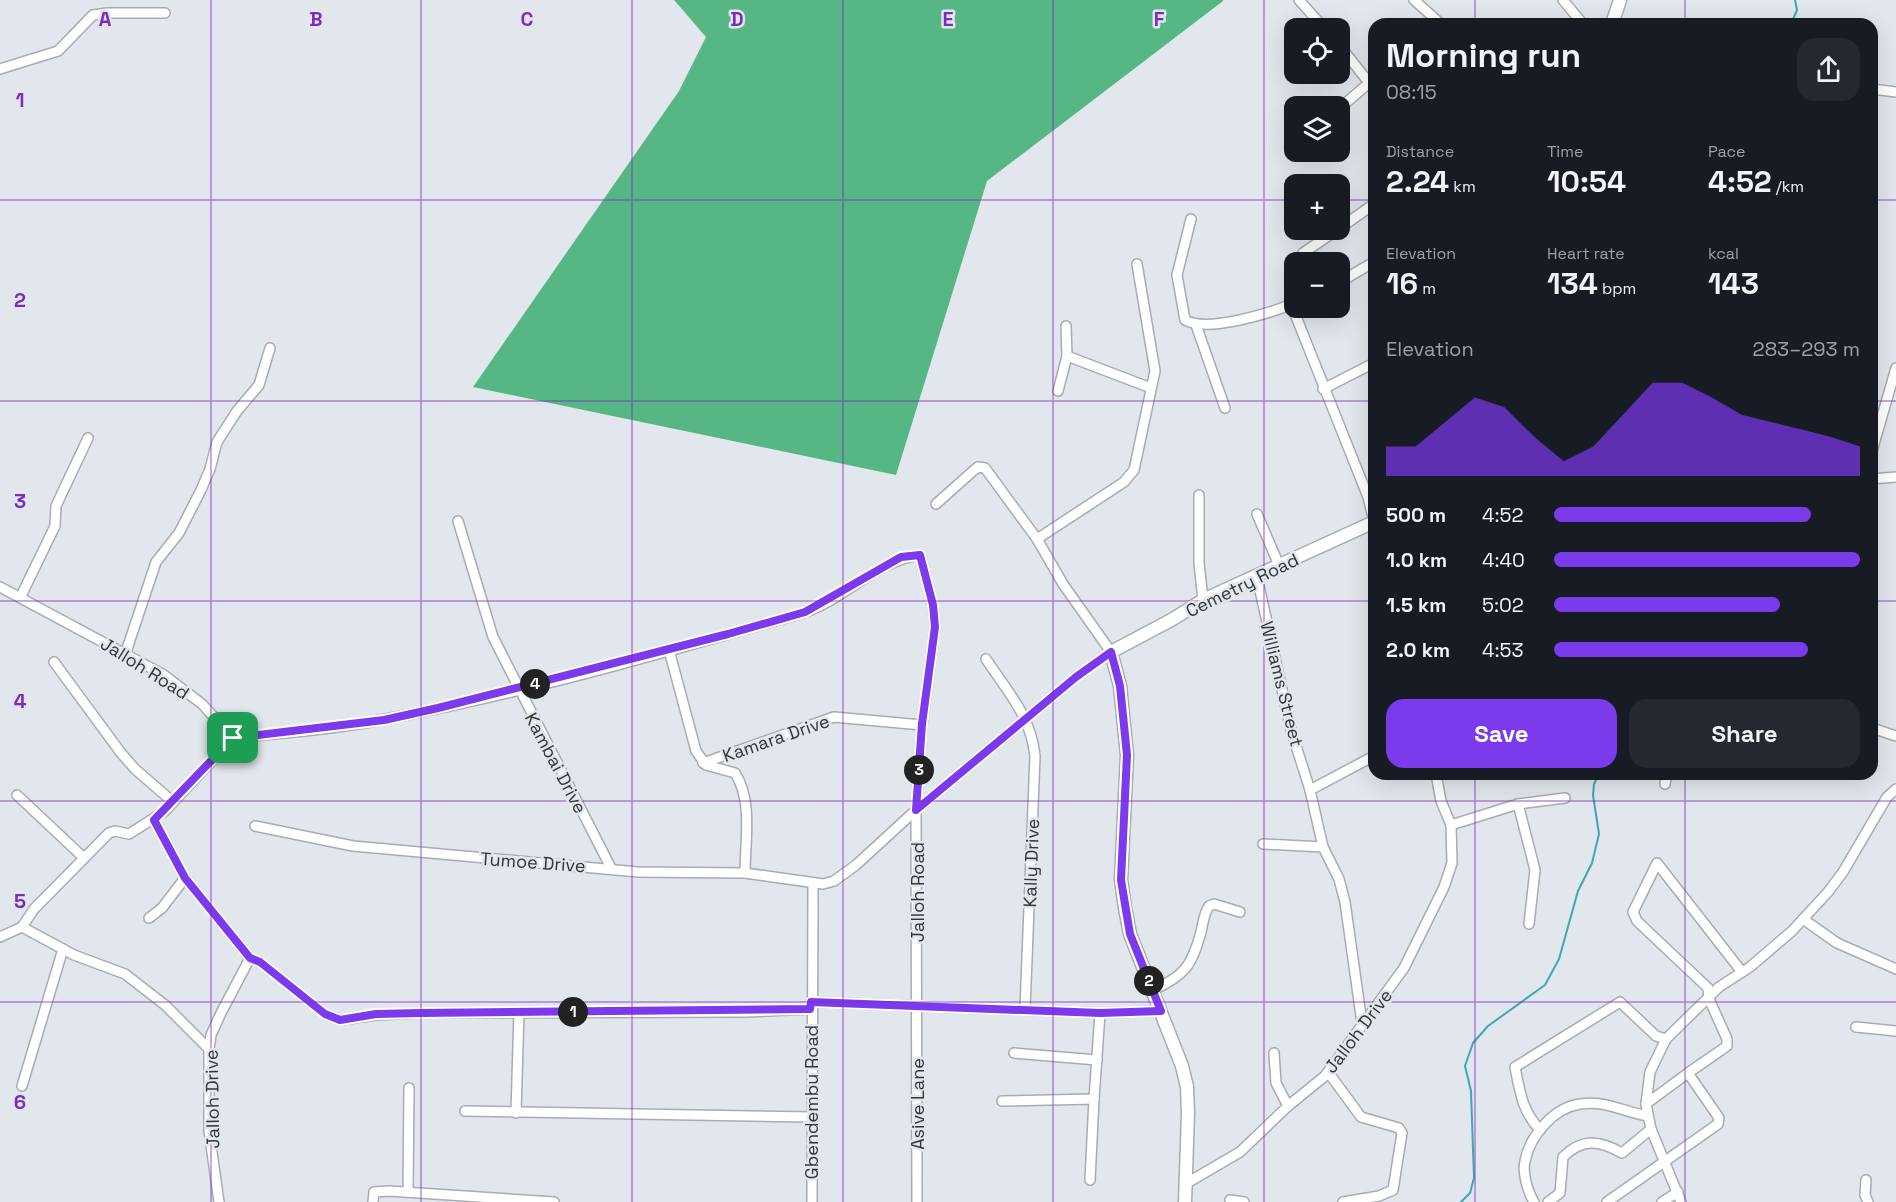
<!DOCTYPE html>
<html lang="en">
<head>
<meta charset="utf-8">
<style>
  :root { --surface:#171b24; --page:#242831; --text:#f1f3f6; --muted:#9ea1a6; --accent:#7c3aed }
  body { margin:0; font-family:"Space Grotesk",sans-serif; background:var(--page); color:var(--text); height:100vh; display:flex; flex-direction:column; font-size:22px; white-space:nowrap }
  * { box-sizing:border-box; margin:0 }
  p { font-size:20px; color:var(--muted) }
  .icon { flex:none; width:33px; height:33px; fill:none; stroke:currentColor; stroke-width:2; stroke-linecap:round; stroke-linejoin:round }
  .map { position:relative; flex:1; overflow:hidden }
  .details { position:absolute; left:1368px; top:18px; width:510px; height:762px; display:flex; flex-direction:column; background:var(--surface); border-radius:18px; box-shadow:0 6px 24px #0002 }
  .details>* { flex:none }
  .fabs { position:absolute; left:1284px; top:18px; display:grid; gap:12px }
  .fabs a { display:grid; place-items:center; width:66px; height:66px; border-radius:12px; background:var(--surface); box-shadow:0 6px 24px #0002; font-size:30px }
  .pin { position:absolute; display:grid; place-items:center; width:51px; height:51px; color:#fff; margin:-26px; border-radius:12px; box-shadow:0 3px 9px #0006 }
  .km { position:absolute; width:30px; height:30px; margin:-15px; border-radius:50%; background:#222; color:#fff; font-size:16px; line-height:30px; text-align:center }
  .round { display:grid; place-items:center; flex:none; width:63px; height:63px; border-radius:18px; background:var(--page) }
  .headline { display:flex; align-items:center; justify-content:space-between; height:102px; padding:0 18px }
  h1 { font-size:33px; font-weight:700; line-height:45px }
  .figures { display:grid; grid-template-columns:repeat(3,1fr); gap:9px; height:102px; padding:6px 18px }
  .figures div { display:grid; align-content:center }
  .figures b { font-size:30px; font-weight:700 }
  .figures small { font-size:16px; font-weight:400 }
  .figures p { font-size:16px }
  .chart { height:168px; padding:12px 18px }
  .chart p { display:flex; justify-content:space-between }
  .chart svg { width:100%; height:108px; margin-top:6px; fill:var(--accent); opacity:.7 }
  .button { display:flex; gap:12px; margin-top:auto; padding:12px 18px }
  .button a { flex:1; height:69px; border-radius:18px; background:var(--accent); color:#fff; font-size:24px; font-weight:700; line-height:69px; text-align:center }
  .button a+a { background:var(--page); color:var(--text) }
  ul { padding:0 18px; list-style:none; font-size:20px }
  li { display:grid; grid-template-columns:96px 72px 1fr; align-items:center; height:45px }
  li i { height:15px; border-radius:8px; background:var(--accent) }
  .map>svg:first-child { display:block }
  .forest { fill:#56b784 }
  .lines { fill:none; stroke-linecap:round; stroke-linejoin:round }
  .stream { stroke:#3fa7b5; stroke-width:2 }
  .minor-casing { stroke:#a7acb1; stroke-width:12 }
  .tertiary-casing { stroke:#a7acb1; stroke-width:15 }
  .minor { stroke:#fff; stroke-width:9 }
  .tertiary { stroke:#fff; stroke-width:12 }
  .route-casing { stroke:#fff; stroke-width:12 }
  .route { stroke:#7c3aed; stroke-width:8 }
  .grid { fill:none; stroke:#7b2cbf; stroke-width:1.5; stroke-opacity:0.55 }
  .labels { text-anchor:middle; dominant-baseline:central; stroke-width:5; stroke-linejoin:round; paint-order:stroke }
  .street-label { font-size:18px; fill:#323437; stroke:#e2e7ed }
  .grid-label { font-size:20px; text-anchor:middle; font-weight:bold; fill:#7b2cbf; stroke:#e2e7ed; stroke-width:5; stroke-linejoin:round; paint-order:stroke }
</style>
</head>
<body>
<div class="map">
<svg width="1896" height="1202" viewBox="0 0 1896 1202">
  <rect width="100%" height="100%" fill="#e2e7ed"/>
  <polygon class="forest" points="674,0 1223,0 1223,1 987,181 896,475 473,387 679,91 706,37"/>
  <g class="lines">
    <g class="stream">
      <polyline points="1791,24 1797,10 1795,0"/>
      <polyline points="1461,1202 1470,1193 1474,1178 1471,1091 1465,1066 1473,1043 1488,1026 1545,985 1559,959 1578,891 1592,863 1599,834 1593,795 1594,784 1599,774"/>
    </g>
    <g class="minor-casing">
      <g id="minor">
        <polyline points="1299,0 1324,28"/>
        <polyline points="1414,0 1441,24"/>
        <polyline points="1563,0 1583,24"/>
        <polyline points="1340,46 1374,89"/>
        <polyline points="0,69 58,51 93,15 107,13 165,13"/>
        <polyline points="1872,89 1896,92"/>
        <polyline points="1340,108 1369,83"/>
        <path d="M1191,219L1177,275L1185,320C1207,333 1271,313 1294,303"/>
        <polyline points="1340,228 1374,204"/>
        <polyline points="1303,253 1337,230"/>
        <polyline points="1340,282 1374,262"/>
        <polyline points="1291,304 1368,497 1374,521"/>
        <polyline points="1196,325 1225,408"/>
        <polyline points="1067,356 1151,388"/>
        <polyline points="1323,389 1374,363"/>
        <polyline points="1058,391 1067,356 1066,326"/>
        <polyline points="1872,451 1896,368"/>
        <polyline points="1872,479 1896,477"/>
        <polyline points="1199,495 1199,563 1203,600"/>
        <polyline points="1257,514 1279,565"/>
        <polyline points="458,521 493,637 611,868"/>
        <polyline points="1037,539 1124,482 1134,470 1155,371 1137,264"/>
        <polyline points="1257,577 1291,730 1310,790 1323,847 1339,879 1345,902 1362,1023"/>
        <polyline points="0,587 164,675 202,704 233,738"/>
        <polyline points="21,596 55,526 56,506 88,438"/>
        <path d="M669,650L696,751L706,765L735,773C753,801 745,841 745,873"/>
        <polyline points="125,655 156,562 179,533 201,490 210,469 217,442 237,411 259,385 270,348"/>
        <path d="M986,659C1007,691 1031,716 1035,756L1025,1009"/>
        <polyline points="54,662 121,753 135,769 173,802"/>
        <polyline points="1872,728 1896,736"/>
        <path d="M233,738C284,733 336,729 386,719C525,693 663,653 799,614C843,602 874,561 920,555L933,605L935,627L922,725L916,810L917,1202"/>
        <polyline points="703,763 834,717 922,725"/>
        <polyline points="1665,784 1667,774"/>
        <polyline points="1310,790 1374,756"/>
        <polyline points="17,795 84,858"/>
        <polyline points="1518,804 1535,870 1529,924"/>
        <polyline points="154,820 185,878 250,958"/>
        <polyline points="1451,825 1518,804 1565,798"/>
        <polyline points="255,826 353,846 638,872 745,873 823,884 834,881 856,865 916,810 1076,677 1111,652 1063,584 1037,539 985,468 978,467 973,471 936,504"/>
        <polyline points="1263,844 1323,847"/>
        <polyline points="149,918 162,908 185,878"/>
        <polyline points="1803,919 1837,943 1896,969"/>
        <polyline points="22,927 74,955 125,974 165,1005 209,1049"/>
        <polyline points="0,937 22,927 34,909 109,833 115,831 129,834 165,811 233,738"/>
        <path d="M1153,990C1184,976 1192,966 1201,932C1203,923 1204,913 1209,906L1214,904L1240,912"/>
        <polyline points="811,1002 1100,1013 1161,1011"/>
        <polyline points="1856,1027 1896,1031"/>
        <polyline points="1014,1053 1097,1060"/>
        <polyline points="1274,1053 1276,1083 1288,1106"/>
        <polyline points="1328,1072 1361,1117 1399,1128 1402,1133 1393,1190 1379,1196 1343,1202"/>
        <polyline points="1688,1073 1727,1046 1727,1039 1709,999 1708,988 1637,921 1633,912 1657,863 1742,972"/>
        <polyline points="22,1086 63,949"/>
        <polyline points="1002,1101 1094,1099 1100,1013"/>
        <polyline points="465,1111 811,1117"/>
        <polyline points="516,1113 519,1012"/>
        <path d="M1540,1130C1522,1111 1520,1092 1515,1067L1620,1002L1656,1036L1666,1039"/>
        <polyline points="1090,1180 1094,1099"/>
        <polyline points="1866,1180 1865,1195 1868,1202"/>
        <polyline points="1187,1183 1240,1152 1288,1106 1325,1076 1404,968 1444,887 1452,863 1451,825 1441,801 1436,774"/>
        <polyline points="408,1192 409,1088"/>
        <polyline points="1230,1200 1244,1202"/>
        <polyline points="219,1202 209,1131 209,1049 211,1035 221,1013 250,958 260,962 325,1014 340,1020 376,1015 421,1013 747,1012 810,1009"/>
        <polyline points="373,1202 374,1192 389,1191 554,1202"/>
        <polyline points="812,1202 813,883"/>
        <path d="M1534,1202C1528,1192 1522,1173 1525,1161C1530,1136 1553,1108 1580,1104C1605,1100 1624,1112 1648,1116"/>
        <path d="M1548,1202L1560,1193L1563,1157C1582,1138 1599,1140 1622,1153L1651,1129"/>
        <polyline points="1607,1202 1718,1124 1719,1118 1688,1073 1646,1104"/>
        <polyline points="1662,1202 1678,1192"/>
        <polyline points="1681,1202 1651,1129 1646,1104 1650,1072 1666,1039 1719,987 1750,967 1792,931 1828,892 1843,872 1887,797 1896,789"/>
      </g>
    </g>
    <g class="tertiary-casing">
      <g id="tertiary">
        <polyline points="1612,24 1620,0"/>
        <polyline points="1185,1202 1188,1113 1187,1087 1182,1066 1130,934 1125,908 1121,880 1127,755 1120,686 1111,652 1173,619 1203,600 1374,522"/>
      </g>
    </g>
    <use href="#minor" class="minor"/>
    <use href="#tertiary" class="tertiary"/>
  </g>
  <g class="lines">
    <g class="route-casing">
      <polygon id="route" points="920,555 933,605 935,627 922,724 916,810 1076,677 1111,652 1120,686 1127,755 1121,880 1130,934 1161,1011 1100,1013 811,1002 810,1009 421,1013 376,1014 340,1020 325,1014 260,962 250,958 185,878 154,820 233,738 384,720 438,708 728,634 805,612 901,557"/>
    </g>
    <use href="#route" class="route"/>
  </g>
  <path class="grid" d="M211,0V1202M421,0V1202M632,0V1202M843,0V1202M1053,0V1202M1264,0V1202M1475,0V24M1685,0V24M0,200H1294M1340,200H1374M1872,200H1896M0,401H1374M1872,401H1896M0,601H1374M1872,601H1896M1475,774V1202M1685,774V1202M0,801H1896M0,1002H1896"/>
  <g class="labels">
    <g class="street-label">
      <text transform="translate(1242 585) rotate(-26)">Cemetry Road</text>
      <text transform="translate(145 668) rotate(32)">Jalloh Road</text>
      <text transform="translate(1282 684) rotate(76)">Williams Street</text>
      <text transform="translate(776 738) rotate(-19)">Kamara Drive</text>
      <text transform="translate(556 763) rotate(62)">Kambai Drive</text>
      <text transform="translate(533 862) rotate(4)">Tumoe Drive</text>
      <text transform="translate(1031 863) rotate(-88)">Kally Drive</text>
      <text transform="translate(917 892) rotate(-90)">Jalloh Road</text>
      <text transform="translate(1358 1031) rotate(-53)">Jalloh Drive</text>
      <text transform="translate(212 1099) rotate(-91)">Jalloh Drive</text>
      <text transform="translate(811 1102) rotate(-90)">Gbendembu Road</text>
      <text transform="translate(917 1104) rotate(-90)">Asive Lane</text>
    </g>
  </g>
  <g class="grid-label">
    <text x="105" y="26">A</text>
    <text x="316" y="26">B</text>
    <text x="527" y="26">C</text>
    <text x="737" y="26">D</text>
    <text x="948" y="26">E</text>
    <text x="1159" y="26">F</text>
    <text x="20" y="107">1</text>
    <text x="20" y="307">2</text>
    <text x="20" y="508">3</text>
    <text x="20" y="708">4</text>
    <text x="20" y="908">5</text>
    <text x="20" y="1109">6</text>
  </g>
</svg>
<div class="fabs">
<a><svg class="icon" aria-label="locate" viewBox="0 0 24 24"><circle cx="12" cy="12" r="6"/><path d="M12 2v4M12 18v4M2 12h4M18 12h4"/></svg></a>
<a><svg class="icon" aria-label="layers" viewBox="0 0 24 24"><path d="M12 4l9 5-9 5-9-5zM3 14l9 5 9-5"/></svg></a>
<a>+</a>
<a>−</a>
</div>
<div class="pin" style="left:233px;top:738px;background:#1e9e55"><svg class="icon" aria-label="arrive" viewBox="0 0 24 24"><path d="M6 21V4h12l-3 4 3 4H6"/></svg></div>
<b class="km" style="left:573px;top:1012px">1</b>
<b class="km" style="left:1149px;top:981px">2</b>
<b class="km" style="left:919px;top:770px">3</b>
<b class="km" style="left:535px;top:684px">4</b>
<section class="details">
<div class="headline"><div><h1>Morning run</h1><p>08:15</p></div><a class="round"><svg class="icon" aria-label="share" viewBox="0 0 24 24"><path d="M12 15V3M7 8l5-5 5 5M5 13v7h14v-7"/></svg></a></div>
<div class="figures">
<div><p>Distance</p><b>2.24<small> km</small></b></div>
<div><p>Time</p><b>10:54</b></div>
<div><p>Pace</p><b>4:52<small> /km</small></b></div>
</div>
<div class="figures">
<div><p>Elevation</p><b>16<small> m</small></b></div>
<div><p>Heart rate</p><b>134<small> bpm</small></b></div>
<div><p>kcal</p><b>143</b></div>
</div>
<div class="chart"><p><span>Elevation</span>283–293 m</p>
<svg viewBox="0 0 160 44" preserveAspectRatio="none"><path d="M0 44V32L10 32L20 22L30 12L40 16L50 28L60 38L70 32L80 19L90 6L100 6L110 12L120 19L130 22L140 25L150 28L160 32V44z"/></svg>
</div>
<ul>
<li><b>500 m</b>4:52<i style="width:84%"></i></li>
<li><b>1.0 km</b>4:40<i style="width:100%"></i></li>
<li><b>1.5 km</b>5:02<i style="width:74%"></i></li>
<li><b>2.0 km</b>4:53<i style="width:83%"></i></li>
</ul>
<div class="button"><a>Save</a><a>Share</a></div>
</section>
</div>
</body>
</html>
